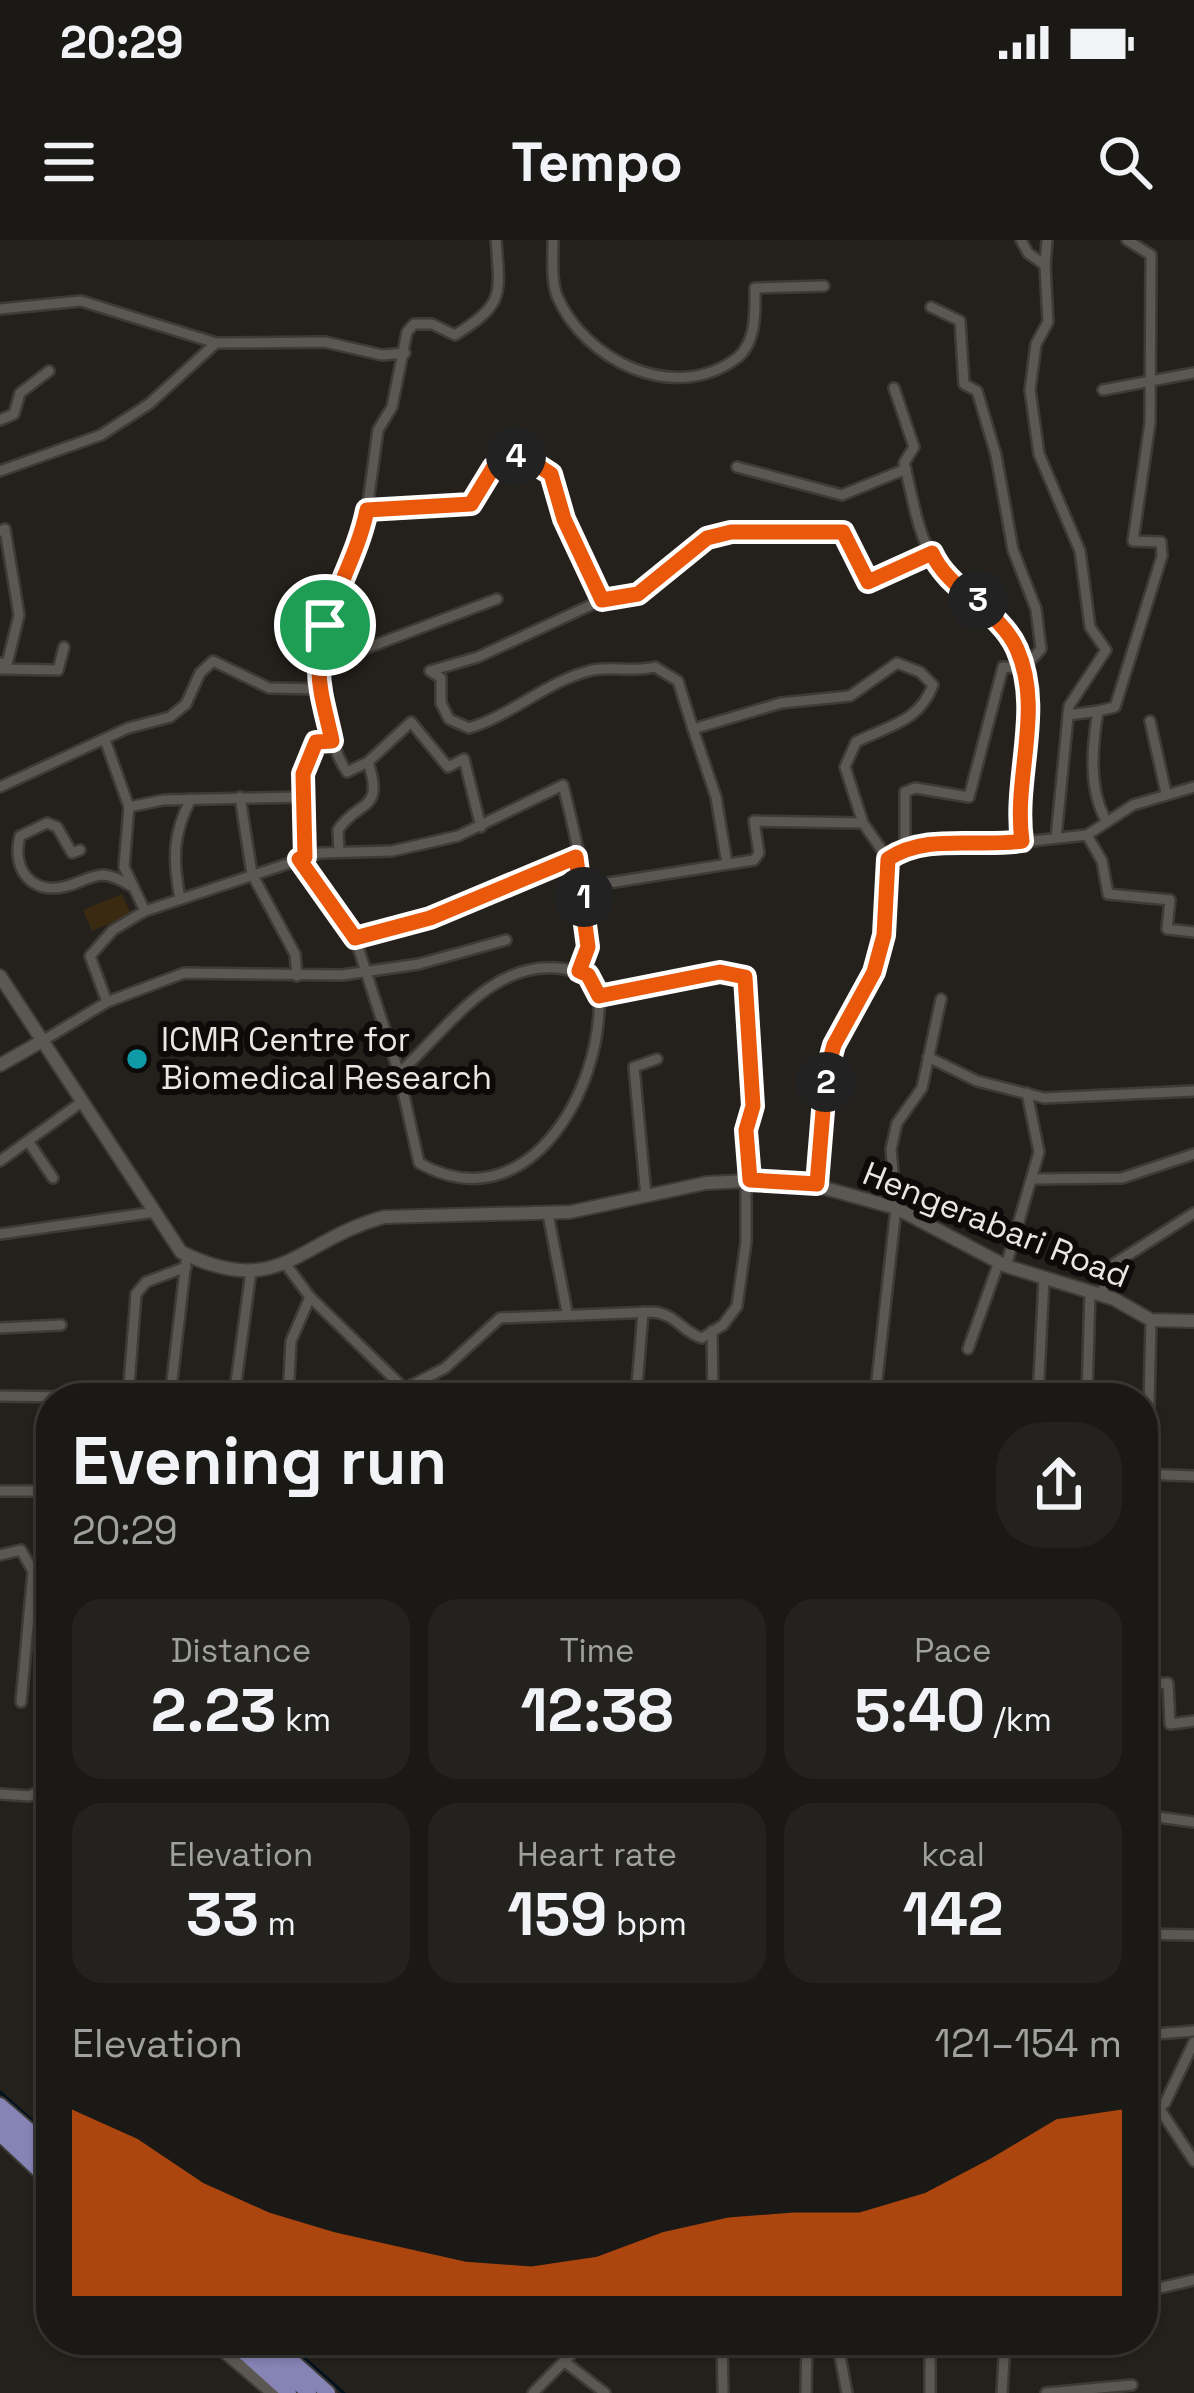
<!DOCTYPE html>
<html lang="en">
<head>
<meta charset="utf-8">
<style>
  :root { --surface:#1b1915; --page:#24221e; --text:#f1f3f6; --muted:#a0a0a0; --line:#393834; --accent:#ea580c }
  body { margin:0; font-family:"Space Grotesk",sans-serif; background:var(--page); color:var(--text); height:100vh; display:flex; flex-direction:column; font-size:45px; white-space:nowrap }
  * { box-sizing:border-box; margin:0 }
  p { font-size:39px; color:var(--muted) }
  .icon { flex:none; width:66px; height:66px; fill:none; stroke:currentColor; stroke-width:2; stroke-linecap:round; stroke-linejoin:round }
  .map { position:relative; flex:1; overflow:hidden }
  .details { position:absolute; left:36px; top:1143px; width:1122px; height:972px; display:flex; flex-direction:column; background:var(--surface); border-radius:48px; box-shadow:0 3px 9px #0004,0 0 0 3px var(--line) }
  .details>* { flex:none }
  .pin { position:absolute; display:grid; place-items:center; width:102px; height:102px; color:#fff; margin:-51px; border:6px solid #fff; border-radius:50%; box-shadow:0 3px 12px #0007 }
  .km { position:absolute; width:60px; height:60px; margin:-30px; border-radius:50%; background:#222; color:#fff; font-size:33px; line-height:60px; text-align:center }
  .round { display:grid; place-items:center; flex:none; width:126px; height:126px; border-radius:48px; background:var(--page) }
  .summary { display:flex; align-items:center; justify-content:space-between; height:204px; padding:0 36px }
  h1 { font-size:66px; font-weight:800; line-height:90px }
  .metrics { display:grid; grid-template-columns:repeat(3,1fr); gap:18px; height:204px; padding:12px 36px }
  .metrics div { display:grid; align-content:center; border-radius:30px; background:var(--page); text-align:center }
  .metrics b { font-size:60px; font-weight:800 }
  .metrics small { font-size:33px; font-weight:400 }
  .metrics p { font-size:33px }
  .chart { height:336px; padding:24px 36px }
  .chart p { display:flex; justify-content:space-between }
  .chart svg { width:100%; height:216px; margin-top:12px; fill:var(--accent); opacity:.7 }
  .status { display:flex; justify-content:space-between; align-items:center; height:84px; padding:0 60px; background:var(--surface); direction:ltr }
  .status svg { height:33px; fill:currentColor }
  header { display:flex; justify-content:space-between; align-items:center; height:156px; padding:0 36px; background:var(--surface); font-size:54px; font-weight:800 }
  .map>svg:first-child { display:block }
  .green { fill:#3a2a11 }
  .lines { fill:none; stroke-linecap:round; stroke-linejoin:round }
  .stream { stroke:#00101e; stroke-width:3 }
  .street-casing { stroke:#3e3b37; stroke-width:14 }
  .secondary-casing { stroke:#3e3b37; stroke-width:16 }
  .primary-casing { stroke:#3e3b37; stroke-width:18 }
  .street { stroke:#5b5752; stroke-width:9 }
  .secondary { stroke:#5b5752; stroke-width:12 }
  .primary { stroke:#8683b5; stroke-width:14 }
  .route-casing { stroke:#fff; stroke-width:24 }
  .route { stroke:#ea580c; stroke-width:15 }
  .culture-dot { fill:#0f9aa8; stroke:#0c0b09; stroke-width:4.5 }
  .labels { text-anchor:middle; dominant-baseline:central; stroke-width:12; stroke-linejoin:round; paint-order:stroke }
  .poi-label { font-size:33px; fill:#e9e7e3; stroke:#0c0b09; text-anchor:start }
  .street-label { font-size:33px; fill:#e9e7e3; stroke:#0c0b09 }
</style>
</head>
<body>
<div class="status"><b>20:29</b><svg viewBox="0 0 49 12"><path d="M0 12V9h3v3zM5 12V6h3v6zM10 12V3h3v9zM15 12V0h3v12zM26 1h20v11H26zM47 4h2v5h-2z"/></svg></div>
<header><svg class="icon" aria-label="menu" viewBox="0 0 24 24"><path d="M4 6h16M4 12h16M4 18h16"/></svg>Tempo<svg class="icon" aria-label="search" viewBox="0 0 24 24"><circle cx="10" cy="10" r="6"/><path d="M15 15l6 6"/></svg></header>
<div class="map">
<svg width="1194" height="2153" viewBox="0 0 1194 2153">
  <rect width="100%" height="100%" fill="#24211c"/>
  <polygon class="green" points="122,654 131,674 92,691 83,670"/>
  <g class="lines">
    <g class="stream">
      <polyline points="0,1852 51,1897"/>
      <polyline points="284,2100 344,2153"/>
    </g>
    <g class="street-casing">
      <g id="street">
        <path d="M496,0C500,55 505,64 455,95L432,84H414L407,92L392,167L378,190L367,270L471,264L493,228L520,214L551,234L564,279L602,360L478,417L430,431L441,438V463L449,479L469,488C512,475 546,442 589,431C609,425 631,433 655,427L678,441L693,489L781,463L850,456L897,423L920,432L933,445C919,482 890,485 856,502L845,527L863,583L888,619"/>
        <path d="M553,0C553,17 551,40 557,56C584,120 674,165 737,118C757,102 755,70 755,48L824,46"/>
        <polyline points="1021,0 1028,13 1045,25 1048,82 1036,104 1030,150 1039,214 1080,311 1090,387 1106,410 1069,466 1056,598"/>
        <polyline points="1045,25 1047,0"/>
        <path d="M931,67L960,81L964,144L977,151L996,215L1013,310L1036,369L1041,409L1024,428C1040,484 1013,543 1022,601"/>
        <polyline points="0,69 81,61 216,103"/>
        <path d="M894,148L914,207L904,223C912,253 917,295 935,321C963,362 1004,371 1024,428L1003,427L969,557L915,548L905,552V608"/>
        <polyline points="1103,150 1194,133"/>
        <polyline points="0,180 14,174 20,153 49,131"/>
        <polyline points="737,227 842,255 906,229"/>
        <polyline points="0,231 101,195 149,164 216,103 325,102 382,115 405,113"/>
        <path d="M367,270C352,345 308,389 326,470C331,493 334,513 347,532L368,522L411,482L448,527L464,519L481,587"/>
        <polyline points="0,291 5,289 19,375 7,424 0,423"/>
        <polyline points="602,360 638,354 707,298 731,292 843,292 868,342 932,313"/>
        <polyline points="320,417 343,417 497,359"/>
        <polyline points="0,429 58,430 64,407"/>
        <polyline points="1098,471 1115,467 1162,316 1161,302 1133,301 1150,183 1151,15 1127,0"/>
        <path d="M1068,475L1098,471C1092,507 1088,550 1107,582"/>
        <polyline points="1150,481 1166,553"/>
        <polyline points="693,489 716,557 727,624"/>
        <polyline points="105,500 129,567"/>
        <polyline points="0,547 128,488 170,477 186,464 200,433 213,421 269,448 321,449"/>
        <polyline points="240,557 252,634 295,714 297,736"/>
        <polyline points="1087,595 1102,621 1108,654 1170,660 1167,689 1194,692"/>
        <path d="M80,610L72,613L57,587L47,583L20,596C11,628 31,656 67,646C79,643 91,635 104,635C114,636 123,641 131,646"/>
        <path d="M339,612L338,590C358,559 385,573 368,522"/>
        <polyline points="305,617 303,534 316,502 333,501"/>
        <path d="M299,619L355,698L399,833C445,792 489,722 557,728C580,730 590,735 599,756L720,732L745,737L753,866L746,890V1002L737,1066L723,1085L702,1098C682,1092 677,1075 654,1072L500,1078L445,1128L387,1158"/>
        <polyline points="583,647 754,620 759,613 754,581 863,583"/>
        <path d="M180,659C173,621 172,594 191,559"/>
        <polyline points="145,671 124,627 129,567 163,560 304,557"/>
        <polyline points="355,698 430,678 576,617"/>
        <path d="M107,762L90,716L113,690L145,671L320,613L392,611L458,596L563,545C576,597 598,681 579,731"/>
        <polyline points="44,800 107,762 184,733 342,735 419,724 506,700"/>
        <polyline points="928,817 977,841 1044,858 1194,851"/>
        <path d="M399,833L419,923C527,984 603,850 599,756"/>
        <polyline points="30,904 53,938"/>
        <polyline points="0,921 83,861"/>
        <polyline points="1033,939 1122,938 1194,914"/>
        <polyline points="817,944 826,834 834,805 875,732 884,695 888,619 926,603 978,607 1087,595 1133,565 1194,547"/>
        <polyline points="646,956 634,827 657,819"/>
        <polyline points="548,974 567,1072"/>
        <polyline points="0,994 155,972"/>
        <polyline points="287,1026 310,1057 414,1158"/>
        <polyline points="1006,1026 1039,912 1027,853"/>
        <polyline points="1101,1054 1114,1024 1194,973"/>
        <polyline points="0,1088 61,1085"/>
        <polyline points="712,1091 713,1158"/>
        <polyline points="968,1109 999,1022"/>
        <polyline points="0,1156 61,1157"/>
        <polyline points="128,1158 136,1054 146,1042 186,1027"/>
        <polyline points="170,1158 186,1021"/>
        <polyline points="234,1158 251,1031"/>
        <polyline points="288,1158 291,1101 310,1057"/>
        <polyline points="636,1158 643,1072"/>
        <polyline points="875,1158 896,968 891,909 897,883 922,848 941,759"/>
        <polyline points="1038,1158 1044,1038"/>
        <polyline points="1087,1158 1090,1051"/>
        <polyline points="1143,1234 1194,1236"/>
        <polyline points="0,1251 51,1251"/>
        <polyline points="0,1315 21,1310 33,1331 21,1462"/>
        <polyline points="1145,1336 1151,1080"/>
        <polyline points="1143,1444 1168,1443 1170,1484 1194,1481"/>
        <polyline points="1143,1503 1153,1508"/>
        <polyline points="0,1554 29,1556 51,1546"/>
        <polyline points="1143,1575 1194,1582"/>
        <polyline points="1143,1694 1194,1695"/>
        <polyline points="1143,1795 1194,1791"/>
        <polyline points="1143,1844 1194,1921"/>
        <polyline points="1143,1880 1165,1863 1194,1802"/>
        <polyline points="1155,2049 1194,2040"/>
        <polyline points="722,2100 723,2153"/>
        <polyline points="837,2100 847,2153"/>
        <polyline points="930,2100 930,2153"/>
        <polyline points="446,2108 454,2100"/>
        <polyline points="1004,2110 1094,2100"/>
        <polyline points="565,2122 605,2153"/>
        <polyline points="533,2153 585,2100"/>
        <polyline points="806,2153 807,2100"/>
        <polyline points="1002,2153 1005,2100"/>
        <polyline points="1046,2153 1132,2145"/>
      </g>
    </g>
    <g class="secondary-casing">
      <g id="secondary">
        <path d="M0,736L181,1012C280,1061 298,1000 384,977L570,972L706,943L792,939L896,968L1006,1026L1114,1059L1151,1080L1194,1081"/>
        <polyline points="0,825 44,800"/>
        <polyline points="211,2100 273,2153"/>
      </g>
    </g>
    <g class="primary-casing">
      <g id="primary">
        <polyline points="0,1865 51,1909"/>
        <polyline points="0,1879 51,1926"/>
        <polyline points="0,1894 51,1942"/>
        <polyline points="230,2100 289,2153"/>
        <polyline points="248,2100 309,2153"/>
        <polyline points="269,2100 328,2153"/>
      </g>
    </g>
    <use href="#street" class="street"/>
    <use href="#secondary" class="secondary"/>
    <use href="#primary" class="primary"/>
  </g>
  <g class="lines">
    <g class="route-casing">
      <path id="route" d="M520,214L551,234L564,279L602,360L638,354L707,298L731,292H843L868,342L932,313C948,350 1000,370 1017,409C1044,470 1013,537 1022,601C978,608 926,593 888,619L884,695L874,732L834,805L826,834L817,944L750,940L746,890L753,866L745,737L720,732L599,756L588,735L579,731L588,707L576,617L430,678L355,698L299,619L305,617L303,534L316,502L332,501C327,476 318,450 319,425C322,369 356,324 367,270L471,264L493,228Z"/>
    </g>
    <use href="#route" class="route"/>
  </g>
  <circle class="culture-dot" cx="137" cy="819" r="12"/>
  <g class="labels">
    <g class="poi-label">
      <text x="161" y="800">ICMR Centre for<tspan x="161" dy="38">Biomedical Research</tspan></text>
    </g>
    <g class="street-label">
      <text transform="translate(996 985) rotate(22)">Hengerabari Road</text>
    </g>
  </g>
</svg>
<div class="pin" style="left:325px;top:385px;background:#1e9e55"><svg class="icon" aria-label="arrive" viewBox="0 0 24 24"><path d="M6 21V4h12l-3 4 3 4H6"/></svg></div>
<b class="km" style="left:584px;top:657px">1</b>
<b class="km" style="left:826px;top:842px">2</b>
<b class="km" style="left:978px;top:360px">3</b>
<b class="km" style="left:516px;top:216px">4</b>
<section class="details">
<div class="summary"><div><h1>Evening run</h1><p>20:29</p></div><a class="round"><svg class="icon" aria-label="share" viewBox="0 0 24 24"><path d="M12 15V3M7 8l5-5 5 5M5 13v7h14v-7"/></svg></a></div>
<div class="metrics">
<div><p>Distance</p><b>2.23<small> km</small></b></div>
<div><p>Time</p><b>12:38</b></div>
<div><p>Pace</p><b>5:40<small> /km</small></b></div>
</div>
<div class="metrics">
<div><p>Elevation</p><b>33<small> m</small></b></div>
<div><p>Heart rate</p><b>159<small> bpm</small></b></div>
<div><p>kcal</p><b>142</b></div>
</div>
<div class="chart"><p><span>Elevation</span>121–154 m</p>
<svg viewBox="0 0 160 44" preserveAspectRatio="none"><path d="M0 44V6L10 12L20 21L30 27L40 31L50 34L60 37L70 38L80 36L90 31L100 28L110 27L120 27L130 23L140 16L150 8L160 6V44z"/></svg>
</div>
</section>
</div>
</body>
</html>
